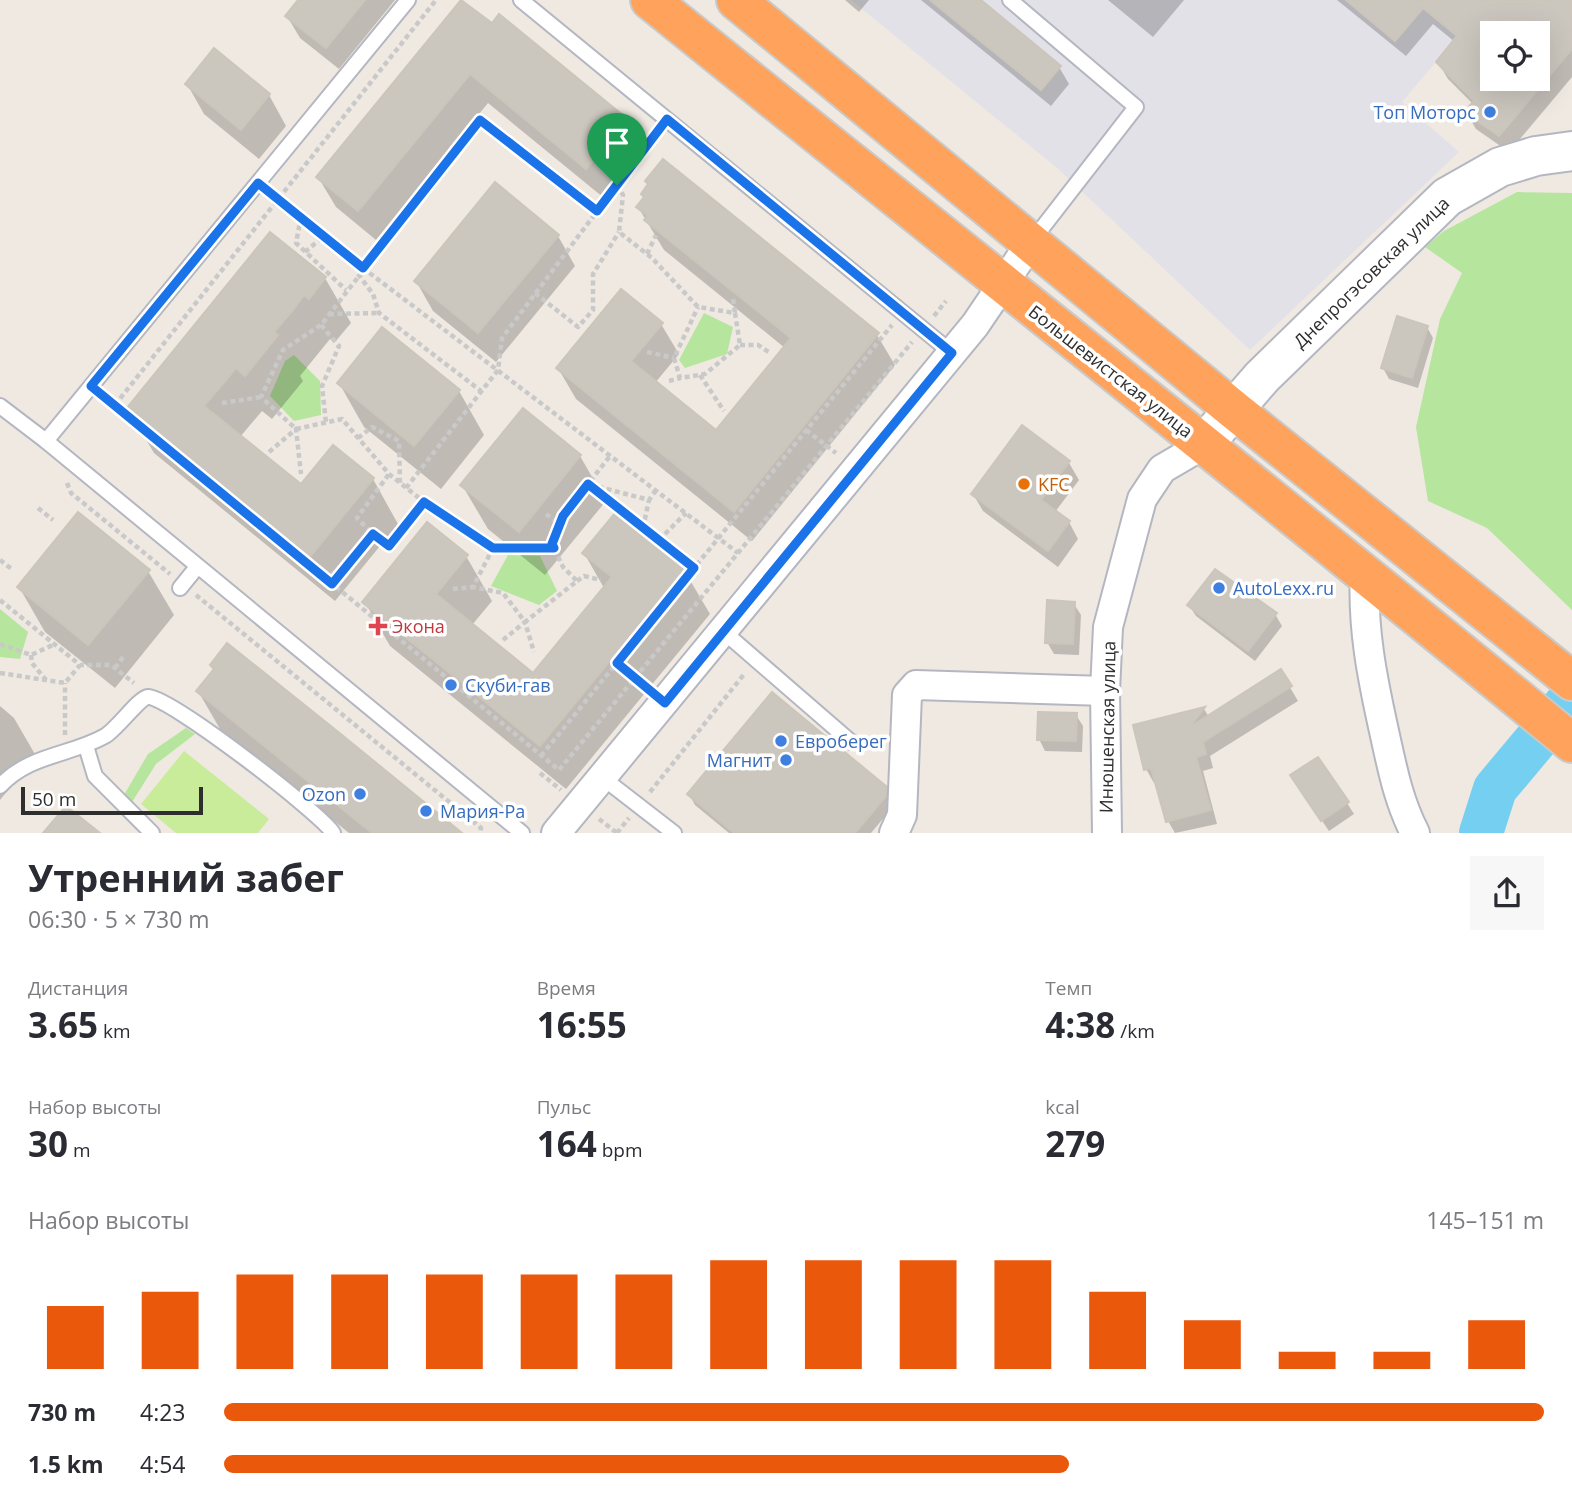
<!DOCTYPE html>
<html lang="ru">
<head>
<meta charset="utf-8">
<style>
  :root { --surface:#fff; --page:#f7f7f7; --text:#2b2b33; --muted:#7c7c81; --accent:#ea580c }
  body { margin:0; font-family:"Open Sans",sans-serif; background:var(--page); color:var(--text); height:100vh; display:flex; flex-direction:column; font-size:26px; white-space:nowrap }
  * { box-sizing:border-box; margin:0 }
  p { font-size:23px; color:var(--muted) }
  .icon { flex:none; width:38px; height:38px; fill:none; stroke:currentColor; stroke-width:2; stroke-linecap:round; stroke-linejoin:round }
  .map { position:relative; height:833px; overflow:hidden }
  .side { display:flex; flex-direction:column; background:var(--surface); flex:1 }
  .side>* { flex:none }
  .controls { position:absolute; left:1480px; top:21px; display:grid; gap:14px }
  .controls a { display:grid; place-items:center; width:70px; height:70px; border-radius:0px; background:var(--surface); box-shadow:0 7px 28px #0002; font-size:35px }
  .scale { position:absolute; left:21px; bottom:18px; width:182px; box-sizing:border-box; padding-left:7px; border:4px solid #2e2e2e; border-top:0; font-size:19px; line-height:24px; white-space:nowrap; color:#2e2e2e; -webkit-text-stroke:5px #fff; paint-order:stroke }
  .pin { position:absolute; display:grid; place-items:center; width:60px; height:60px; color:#fff; margin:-72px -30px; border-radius:50% 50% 50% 0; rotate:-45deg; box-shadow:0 0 7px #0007 }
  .pin .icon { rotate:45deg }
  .round { display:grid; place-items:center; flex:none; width:74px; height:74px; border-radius:0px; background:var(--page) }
  .head { display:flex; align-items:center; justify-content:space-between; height:119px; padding:0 28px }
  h1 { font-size:38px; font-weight:700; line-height:52px }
  .metrics { display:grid; grid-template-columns:repeat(3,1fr); gap:10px; height:119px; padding:7px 28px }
  .metrics div { display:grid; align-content:center }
  .metrics b { font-size:35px; font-weight:700 }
  .metrics small { font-size:19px; font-weight:400 }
  .metrics p { font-size:19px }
  .chart { height:196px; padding:14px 28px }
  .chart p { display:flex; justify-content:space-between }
  .chart svg { width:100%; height:126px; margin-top:7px; stroke:var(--accent); stroke-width:6 }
  ul { padding:0 28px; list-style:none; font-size:23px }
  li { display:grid; grid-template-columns:112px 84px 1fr; align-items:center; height:52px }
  li i { height:18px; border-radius:9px; background:var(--accent) }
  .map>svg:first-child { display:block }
  .industrial { fill:#e3e1e8 }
  .green { fill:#b6e59e }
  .pitch { fill:#c9ec9a }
  .shadow { fill:#0003; fill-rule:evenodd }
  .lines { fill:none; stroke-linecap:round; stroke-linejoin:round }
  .river { stroke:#75cff0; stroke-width:44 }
  .building { fill:#cbc7bf; stroke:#cbc5ba; stroke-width:2; fill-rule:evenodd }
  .lane-casing { stroke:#b4b7c1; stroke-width:18 }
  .street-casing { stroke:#b4b7c1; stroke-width:32 }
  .secondary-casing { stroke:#b4b7c1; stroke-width:42 }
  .highway-casing { stroke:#c9c9c9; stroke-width:42 }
  .path { stroke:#c9c9c9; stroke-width:4.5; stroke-dasharray:5 3.5; stroke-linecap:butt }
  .lane { stroke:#fff; stroke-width:14 }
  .street { stroke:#fff; stroke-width:28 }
  .secondary { stroke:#fff; stroke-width:38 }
  .highway { stroke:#ffa35c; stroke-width:38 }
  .route-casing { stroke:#fff; stroke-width:14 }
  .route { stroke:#1a73e8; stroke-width:9 }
  .shop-dot { fill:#3f7fe0; stroke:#fff; stroke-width:2.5 }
  .food-dot { fill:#e8710a; stroke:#fff; stroke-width:2.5 }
  .health-dot { fill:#e0444e; stroke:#fff; stroke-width:2.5 }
  .labels { text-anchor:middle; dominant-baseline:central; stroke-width:7; stroke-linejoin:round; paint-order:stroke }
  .shop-label { font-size:18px; fill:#366cbe; stroke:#fff; text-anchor:start }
  .street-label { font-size:18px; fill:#2e2e2e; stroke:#fff }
  .food-label { font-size:18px; fill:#c56008; stroke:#fff; text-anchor:start }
  .health-label { font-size:18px; fill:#be3a42; stroke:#fff; text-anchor:start }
</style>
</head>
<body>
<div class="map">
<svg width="1572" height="833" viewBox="0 0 1572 833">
  <rect width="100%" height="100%" fill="#efe9e1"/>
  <polygon class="industrial" points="851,0 1488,0 1402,102 1459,152 1250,350 1056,167"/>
  <g class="green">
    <polygon points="1517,192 1572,193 1572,610 1487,528 1428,501 1416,427 1440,319 1462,273 1425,247 1444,231"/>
    <polygon points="704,313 733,327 727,354 685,368 679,360"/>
    <polygon points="294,355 320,381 321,415 294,421 270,396 285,361"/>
    <polygon points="508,555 540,556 557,591 539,605 491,586"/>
    <polygon points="0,609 28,632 20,659 0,657"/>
    <polygon points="186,728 195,734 156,764 132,802 124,795 148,754"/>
  </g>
  <polygon class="pitch" points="184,751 269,819 258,833 176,833 141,804"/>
  <g class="shadow">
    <polygon points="300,0 395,0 339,69 300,38 287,16"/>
    <polygon points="845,0 869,0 859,12"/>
    <polygon points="921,0 978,0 1059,67 1069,84 1051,106"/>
    <polygon points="1108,0 1184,0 1153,37"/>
    <path d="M1337,0H1572V77L1509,152L1476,129L1466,112L1473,104L1448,79L1438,62L1455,42L1433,24L1406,56ZM1493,33H1538V79H1493Z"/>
    <polygon points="463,1 492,25 499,17 630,124 647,154 632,172 628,169 604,198 488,103 376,240 336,207 318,177"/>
    <polygon points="187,84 269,95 286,126 259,159 204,114"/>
    <polygon points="638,207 877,335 895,365 752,541 576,399 558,368 661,324 679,354 655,383 717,432 785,348 664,250"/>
    <polygon points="271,234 325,278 351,323 335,342 330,339 317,355 300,376 303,381 272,419 262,411 240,437 301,486 373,479 398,524 335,601 154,453 128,409"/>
    <polygon points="558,236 575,266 496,362 433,311 416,281"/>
    <polygon points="1427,327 1433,338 1418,388 1389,379 1383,368"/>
    <polygon points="339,383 459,391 484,435 441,489 364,427"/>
    <polygon points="523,410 580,456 606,501 545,575 488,529 462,485"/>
    <polygon points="1022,428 1069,463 1079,480 1055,512 1069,522 1078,539 1058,567 983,511 973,494"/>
    <polygon points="584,553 684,570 710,614 566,789 390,646 365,602 466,556 492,601 472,625 534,675 604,588"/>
    <polygon points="148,571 174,615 115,688 45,632 19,587"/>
    <polygon points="1074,604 1081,615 1079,655 1054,654 1047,642"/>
    <polygon points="1189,605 1275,614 1282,626 1255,661 1196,616"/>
    <polygon points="1281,672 1298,701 1210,756 1213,768 1203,771 1217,824 1175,833 1168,821 1157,782 1154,783 1146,769 1135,726 1204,709 1209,717"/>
    <polygon points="198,691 457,833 349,833 220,729"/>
    <polygon points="0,706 14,718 36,756 0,800"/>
    <polygon points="1076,715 1083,726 1082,752 1045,751 1039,739"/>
    <polygon points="1299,787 1347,803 1354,814 1329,831"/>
    <polygon points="885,789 892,801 892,808 871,833 729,833 695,805 689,794"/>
  </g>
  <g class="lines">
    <polyline class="river" points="1481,833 1495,789 1572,697"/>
  </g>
  <g class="building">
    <polygon points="298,0 365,0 326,48 285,16"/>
    <polygon points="461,0 492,23 499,14 631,122 614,143 610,140 586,169 470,74 358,211 316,177"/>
    <polygon points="930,0 981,0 1061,66 1041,90"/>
    <path d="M1346,0H1572V49L1499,136L1464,112L1474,101L1436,62L1457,36L1423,8L1395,41ZM1493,33H1538V79H1493Z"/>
    <polygon points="214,48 270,94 241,130 185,84"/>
    <polygon points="663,159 879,333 734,512 556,368 621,289 663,323 631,361 716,430 791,338 644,220 648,216 636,207 644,197 641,194 648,184 645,181"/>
    <polygon points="495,182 559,235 478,333 414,281"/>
    <polygon points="270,232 326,277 309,299 304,295 292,311 274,332 278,335 245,376 236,368 204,406 301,484 333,445 374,478 309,558 126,409"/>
    <polygon points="1397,316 1428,326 1412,378 1381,368"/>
    <polygon points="382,327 460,390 414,446 337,383"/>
    <polygon points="523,408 581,455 519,532 460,485"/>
    <polygon points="1022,425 1070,461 1041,500 1070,521 1048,551 971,494"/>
    <polygon points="78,512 150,570 88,645 17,587"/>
    <polygon points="616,512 686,568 540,746 362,602 427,522 468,555 436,594 533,673 612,577 582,553"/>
    <polygon points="1215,569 1277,613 1248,651 1187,605"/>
    <polygon points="1047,600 1075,602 1073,644 1045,643"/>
    <polygon points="227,643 342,735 462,833 372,833 232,720 196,691 214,669 210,665"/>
    <polygon points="1281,669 1292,686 1203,742 1206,754 1196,757 1211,810 1166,822 1151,768 1144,770 1133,725 1205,707 1190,727"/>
    <polygon points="772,692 887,787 886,796 855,833 734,833 687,794"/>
    <polygon points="1038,712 1077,713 1076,741 1037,740"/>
    <polygon points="1318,757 1349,802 1321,821 1290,775"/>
    <polygon points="66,806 100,833 43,833"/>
  </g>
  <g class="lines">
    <g class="lane-casing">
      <g id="lane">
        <polyline points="521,0 952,353"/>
        <polyline points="1010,0 1136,107 1032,241"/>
        <polyline points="0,406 46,441 522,833"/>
        <polyline points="46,441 408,0"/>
        <polyline points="180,588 197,567"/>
        <polyline points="724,632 851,742"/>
        <polyline points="86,746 95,776 152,833"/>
        <polyline points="603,778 674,833"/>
        <path d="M0,786C30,754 69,756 105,736C117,729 139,698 148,697C166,694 322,814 333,833"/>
      </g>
    </g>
    <g class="street-casing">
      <g id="street">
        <path d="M1365,571C1362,627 1372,677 1384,731C1392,767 1398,800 1415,833"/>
        <polyline points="556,833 975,325 1032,241"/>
        <polyline points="894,833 902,815 907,695 916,685 1105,691"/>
        <polyline points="1107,833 1105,691 1108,627 1142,499 1162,469 1203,445"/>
      </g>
    </g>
    <g class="secondary-casing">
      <polyline id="secondary" points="1203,445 1262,377 1447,197 1500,167 1536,156 1572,151"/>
    </g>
    <g class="highway-casing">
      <g id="highway">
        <path d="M650,0C957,248 1267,492 1572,743"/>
        <polyline points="736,0 1234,410 1572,681"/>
      </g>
    </g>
    <g class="path">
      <polyline points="617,185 623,195 619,232 652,258 698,307 735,313 740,345 705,374 680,378 674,358 698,307"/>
      <polyline points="271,192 363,268 738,553"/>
      <polyline points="597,211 480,120 321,325 283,350 261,397 296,429 342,419 389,474 424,502 493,548 473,587 503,593 525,622 577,581 563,567 552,544 563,516 610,456"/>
      <polyline points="301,217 296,243 346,290"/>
      <polyline points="305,252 324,236"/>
      <polyline points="647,254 656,235"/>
      <polyline points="358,274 373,294 379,313 481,391"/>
      <polyline points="535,293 578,327 593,310 593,274 619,232"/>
      <polyline points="733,299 735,313"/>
      <polyline points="329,314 379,313"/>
      <polyline points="934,316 946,301"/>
      <polyline points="321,325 339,346 322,386 326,423"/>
      <polyline points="740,345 758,345 770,353"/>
      <polyline points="647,352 674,358"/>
      <polyline points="700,375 724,411"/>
      <polyline points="669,381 680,378"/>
      <polyline points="106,398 559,770 912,342"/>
      <polyline points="222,403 261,397"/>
      <polyline points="115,405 436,0"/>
      <polyline points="806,430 836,453"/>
      <polyline points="358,438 372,427 399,441 400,483"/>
      <polyline points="269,452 296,429 301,474"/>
      <polyline points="67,483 71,493 170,574"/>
      <polyline points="406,488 498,370 502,338 655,134"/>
      <polyline points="656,490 649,500 588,484 694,568"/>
      <polyline points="38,508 53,520"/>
      <polyline points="546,514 560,524"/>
      <polyline points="643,528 649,500"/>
      <polyline points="373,534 389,546 424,502"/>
      <polyline points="659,540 686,513"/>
      <polyline points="493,548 554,548"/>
      <polyline points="0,560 13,570"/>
      <polyline points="577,581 584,576 601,580"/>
      <polyline points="332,584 373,534 357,518 389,474"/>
      <polyline points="453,589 473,587"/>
      <polyline points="196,595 475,823 481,828 480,833"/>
      <polyline points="0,600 80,665 111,665 134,683"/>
      <polyline points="503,640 525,622 534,652"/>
      <polyline points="0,644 31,655 55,644"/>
      <polyline points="31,655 32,663 46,680"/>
      <polyline points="617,663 646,687"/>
      <polyline points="115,668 124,656"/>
      <polyline points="0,673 65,683 80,665"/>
      <polyline points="65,735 65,683"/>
      <polyline points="541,756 892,325"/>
      <polyline points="540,773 561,790"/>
      <polyline points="650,792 745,673"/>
      <polyline points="599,819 617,833"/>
      <polyline points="617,833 629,818"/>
    </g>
    <use href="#lane" class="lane"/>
    <use href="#street" class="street"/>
    <use href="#secondary" class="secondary"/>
    <use href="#highway" class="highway"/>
  </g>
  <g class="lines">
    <g class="route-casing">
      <polygon id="route" points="667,119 952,353 665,703 617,663 694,568 588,484 563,516 552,544 554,548 493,548 424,502 389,546 373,534 332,584 91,386 258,183 363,268 480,120 597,211"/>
    </g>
    <use href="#route" class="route"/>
  </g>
  <g class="shop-dot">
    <circle cx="1490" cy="112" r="7"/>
    <circle cx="1219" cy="588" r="7"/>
    <circle cx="451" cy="685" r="7"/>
    <circle cx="781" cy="741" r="7"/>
    <circle cx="786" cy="760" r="7"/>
    <circle cx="360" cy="794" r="7"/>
    <circle cx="426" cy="811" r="7"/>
  </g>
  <circle class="food-dot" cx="1024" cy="484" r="7"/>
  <path class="health-dot" d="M374.5 615.5h7v7h7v7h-7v7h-7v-7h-7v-7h7z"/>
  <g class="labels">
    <g class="shop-label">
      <text x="1476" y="112" text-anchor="end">Топ Моторс</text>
      <text x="1233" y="588">AutoLexx.ru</text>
      <text x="465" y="685">Скуби-гав</text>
      <text x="795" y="741">Евроберег</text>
      <text x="772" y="760" text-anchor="end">Магнит</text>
      <text x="346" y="794" text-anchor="end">Ozon</text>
      <text x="440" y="811">Мария-Ра</text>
    </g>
    <g class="street-label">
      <text transform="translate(1371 272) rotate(-44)">Днепрогэсовская улица</text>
      <text transform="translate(1111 371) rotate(38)">Большевистская улица</text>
      <text transform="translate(1107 727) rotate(-89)">Инюшенская улица</text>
    </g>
    <g class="food-label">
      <text x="1038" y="484">KFC</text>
    </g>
    <g class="health-label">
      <text x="392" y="626">Экона</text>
    </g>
  </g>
</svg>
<div class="controls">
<a><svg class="icon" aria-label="locate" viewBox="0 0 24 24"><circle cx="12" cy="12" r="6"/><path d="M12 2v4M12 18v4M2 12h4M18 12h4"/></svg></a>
</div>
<div class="scale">50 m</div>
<div class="pin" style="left:617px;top:185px;background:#1e9e55"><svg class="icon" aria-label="arrive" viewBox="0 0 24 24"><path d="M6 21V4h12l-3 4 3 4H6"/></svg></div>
</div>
<section class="side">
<div class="head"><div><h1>Утренний забег</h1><p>06:30 · 5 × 730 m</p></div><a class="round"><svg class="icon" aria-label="share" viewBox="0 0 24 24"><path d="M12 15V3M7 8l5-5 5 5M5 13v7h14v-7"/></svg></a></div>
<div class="metrics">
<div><p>Дистанция</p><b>3.65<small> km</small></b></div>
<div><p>Время</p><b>16:55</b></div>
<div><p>Темп</p><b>4:38<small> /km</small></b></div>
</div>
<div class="metrics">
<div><p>Набор высоты</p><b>30<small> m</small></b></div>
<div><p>Пульс</p><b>164<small> bpm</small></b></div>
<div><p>kcal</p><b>279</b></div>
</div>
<div class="chart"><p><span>Набор высоты</span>145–151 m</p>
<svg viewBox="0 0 160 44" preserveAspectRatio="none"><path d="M5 44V22M15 44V17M25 44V11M35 44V11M45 44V11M55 44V11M65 44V11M75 44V6M85 44V6M95 44V6M105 44V6M115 44V17M125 44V27M135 44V38M145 44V38M155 44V27"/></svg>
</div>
<ul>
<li><b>730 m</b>4:23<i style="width:100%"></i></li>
<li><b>1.5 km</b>4:54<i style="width:64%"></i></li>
</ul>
</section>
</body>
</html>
